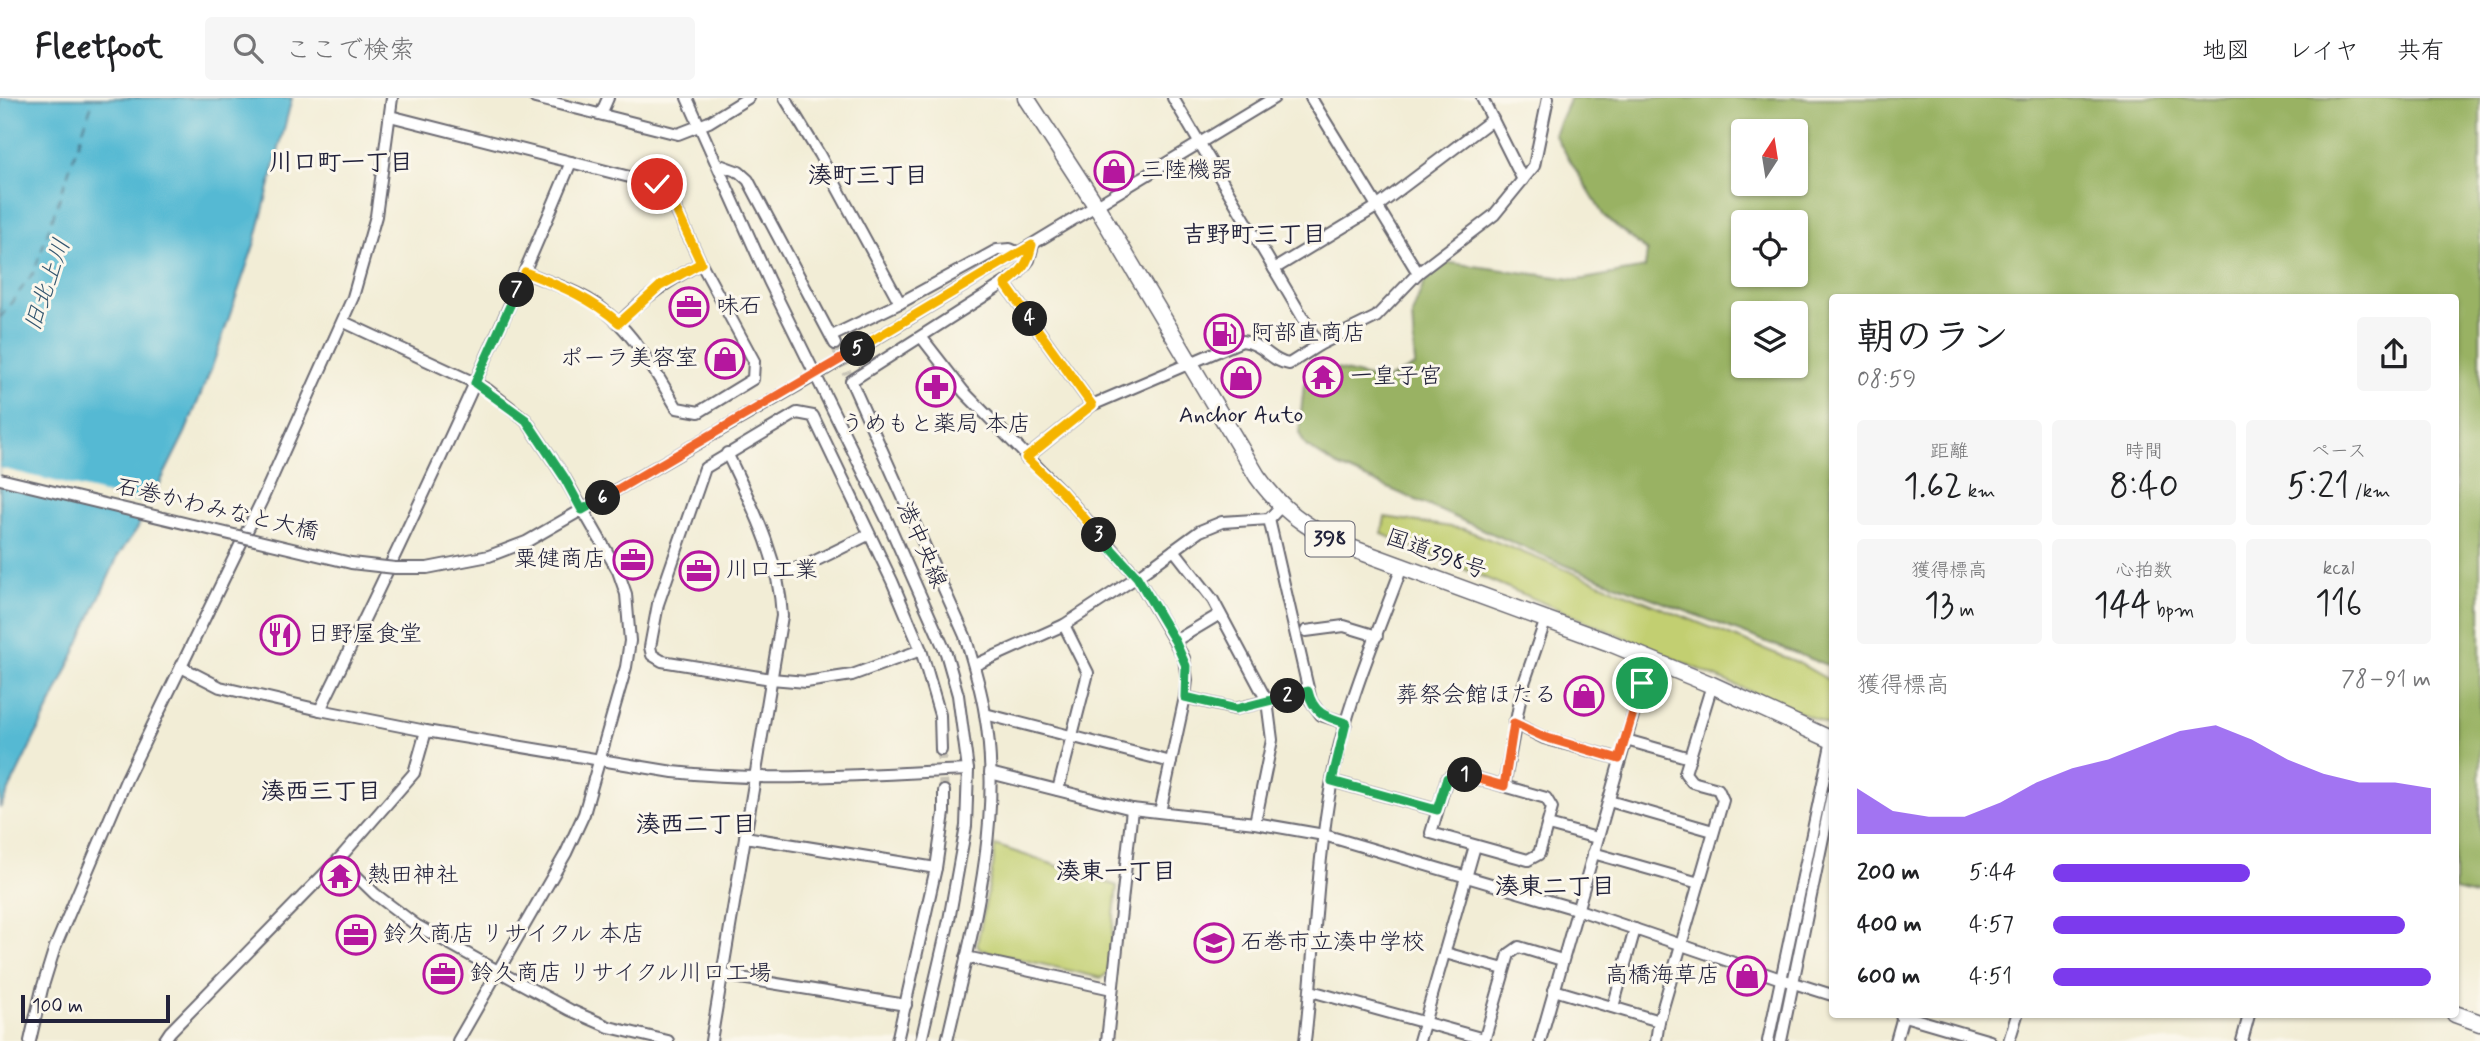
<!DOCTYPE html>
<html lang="ja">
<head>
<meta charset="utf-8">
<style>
  :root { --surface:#fff; --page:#f6f6f6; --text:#202124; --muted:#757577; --line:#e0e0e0; --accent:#7c3aed }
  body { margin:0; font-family:Mynerve,"Klee One",sans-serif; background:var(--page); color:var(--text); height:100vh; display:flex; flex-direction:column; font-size:26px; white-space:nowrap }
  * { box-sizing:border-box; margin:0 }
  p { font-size:23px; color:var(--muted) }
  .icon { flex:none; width:38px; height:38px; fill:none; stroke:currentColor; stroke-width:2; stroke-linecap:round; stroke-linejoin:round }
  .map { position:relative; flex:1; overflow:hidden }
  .side { position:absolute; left:1829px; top:196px; width:630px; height:724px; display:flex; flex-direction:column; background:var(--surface); border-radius:7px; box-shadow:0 2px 5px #0004 }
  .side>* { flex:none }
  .needle { width:46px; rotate:12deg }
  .fabs { position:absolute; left:1731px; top:21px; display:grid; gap:14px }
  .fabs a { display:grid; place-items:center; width:77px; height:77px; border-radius:7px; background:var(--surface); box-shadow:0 2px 5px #0004; font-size:35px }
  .scale { position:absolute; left:21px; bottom:18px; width:149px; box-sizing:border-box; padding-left:7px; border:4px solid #22223b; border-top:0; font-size:19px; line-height:24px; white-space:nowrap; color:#22223b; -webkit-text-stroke:5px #fbf7ec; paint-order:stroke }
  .pin { position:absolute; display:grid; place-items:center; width:60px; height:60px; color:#fff; margin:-30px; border:4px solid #fff; border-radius:50%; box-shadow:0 2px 7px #0007 }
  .km { position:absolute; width:35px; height:35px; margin:-18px; border-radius:50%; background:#222; color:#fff; font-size:19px; line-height:35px; text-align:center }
  .round { display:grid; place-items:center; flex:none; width:74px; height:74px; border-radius:7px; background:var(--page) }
  .head { display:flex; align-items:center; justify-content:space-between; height:119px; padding:0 28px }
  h1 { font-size:38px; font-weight:600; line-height:52px }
  .stats { display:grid; grid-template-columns:repeat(3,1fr); gap:10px; height:119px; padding:7px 28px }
  .stats div { display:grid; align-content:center; border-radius:7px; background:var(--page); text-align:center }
  .stats b { font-size:35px; font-weight:600 }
  .stats small { font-size:19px; font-weight:400 }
  .stats p { font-size:19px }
  .chart { height:196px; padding:14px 28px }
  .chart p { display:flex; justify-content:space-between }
  .chart svg { width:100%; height:126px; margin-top:7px; fill:var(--accent); opacity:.7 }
  ul { padding:0 28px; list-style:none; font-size:23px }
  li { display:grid; grid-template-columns:112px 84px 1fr; align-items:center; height:52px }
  li i { height:18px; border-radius:9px; background:var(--accent) }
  header { display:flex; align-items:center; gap:42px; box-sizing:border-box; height:98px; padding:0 35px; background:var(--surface); border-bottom:2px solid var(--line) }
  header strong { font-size:33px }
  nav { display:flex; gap:38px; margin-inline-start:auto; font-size:24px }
  .search { width:490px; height:63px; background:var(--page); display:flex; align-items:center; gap:18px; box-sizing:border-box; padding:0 24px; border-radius:7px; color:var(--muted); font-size:26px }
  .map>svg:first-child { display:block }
  .green { fill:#c2cf71; stroke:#727856; stroke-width:2 }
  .forest { fill:#99b263; stroke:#5e6a4f; stroke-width:2; fill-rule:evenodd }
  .water { fill:#54b9d3; stroke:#3b6e87; stroke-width:2 }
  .pier { fill:#f2edd6 }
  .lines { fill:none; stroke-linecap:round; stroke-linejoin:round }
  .ferry { stroke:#345770; stroke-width:2; stroke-dasharray:9 7; stroke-linecap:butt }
  .minor-tunnel { stroke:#c8c4b7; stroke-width:10; stroke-dasharray:10 5; stroke-linecap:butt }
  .minor-casing { stroke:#6b6971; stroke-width:14 }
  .highway-casing { stroke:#6b6971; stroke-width:19 }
  .minor { stroke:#fff; stroke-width:10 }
  .highway { stroke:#fff; stroke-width:16 }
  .minor-bridge-casing { stroke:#6b6971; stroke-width:14; stroke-linecap:butt }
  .minor-bridge { stroke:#fff; stroke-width:10 }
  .split-1-casing { stroke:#fff; stroke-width:14 }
  .split-2-casing { stroke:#fff; stroke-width:14 }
  .split-3-casing { stroke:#fff; stroke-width:14 }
  .split-4-casing { stroke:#fff; stroke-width:14 }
  .split-5-casing { stroke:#fff; stroke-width:14 }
  .split-6-casing { stroke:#fff; stroke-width:14 }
  .split-7-casing { stroke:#fff; stroke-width:14 }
  .split-8-casing { stroke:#fff; stroke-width:14 }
  .split-1 { stroke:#f0652b; stroke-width:9 }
  .split-2 { stroke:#22a559; stroke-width:9 }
  .split-3 { stroke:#22a559; stroke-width:9 }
  .split-4 { stroke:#f5b400; stroke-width:9 }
  .split-5 { stroke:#f5b400; stroke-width:9 }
  .split-6 { stroke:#f0652b; stroke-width:9 }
  .split-7 { stroke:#22a559; stroke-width:9 }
  .split-8 { stroke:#f5b400; stroke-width:9 }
  .labels { text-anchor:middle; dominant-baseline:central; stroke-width:6; stroke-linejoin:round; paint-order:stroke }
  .shield { fill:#fbf7ec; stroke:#636270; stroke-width:2 }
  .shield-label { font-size:21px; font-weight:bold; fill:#22223b }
  .poi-label { font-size:23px; fill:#22223b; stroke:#fbf7ec; text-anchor:start }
  .street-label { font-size:23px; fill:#22223b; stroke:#fbf7ec }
  .neighbourhood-label { font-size:24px; font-weight:bold; fill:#22223b; stroke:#fbf7ec }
  .water-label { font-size:24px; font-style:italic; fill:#345770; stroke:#fbf7ec }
</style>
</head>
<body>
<header>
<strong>Fleetfoot</strong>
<div class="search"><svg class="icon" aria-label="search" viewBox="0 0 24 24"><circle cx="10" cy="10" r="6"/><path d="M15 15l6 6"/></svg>ここで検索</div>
<nav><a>地図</a><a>レイヤ</a><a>共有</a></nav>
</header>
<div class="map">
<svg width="2480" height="943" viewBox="0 0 2480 943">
  <rect width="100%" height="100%" fill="#fbf7ec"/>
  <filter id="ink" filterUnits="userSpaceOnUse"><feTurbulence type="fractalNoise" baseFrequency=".0143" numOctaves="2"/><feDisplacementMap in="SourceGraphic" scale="14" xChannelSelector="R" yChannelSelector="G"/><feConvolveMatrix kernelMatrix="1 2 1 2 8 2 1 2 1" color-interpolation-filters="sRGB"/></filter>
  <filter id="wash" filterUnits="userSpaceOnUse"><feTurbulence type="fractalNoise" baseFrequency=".00686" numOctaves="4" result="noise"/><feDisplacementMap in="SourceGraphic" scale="28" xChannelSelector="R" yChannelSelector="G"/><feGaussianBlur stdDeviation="1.57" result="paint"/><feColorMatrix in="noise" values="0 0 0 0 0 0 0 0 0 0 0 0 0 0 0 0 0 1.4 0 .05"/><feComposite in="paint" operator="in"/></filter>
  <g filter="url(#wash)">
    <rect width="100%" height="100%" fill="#f2edd6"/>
    <g class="green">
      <polygon points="1385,419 1464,431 1797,564 1832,584 1831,628 1382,436"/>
      <polygon points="995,747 1117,788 1108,875 1101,880 981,852 977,846 993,768"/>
    </g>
    <path class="forest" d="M1570,0H2480V798L2455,792V200H1832V569L1552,462L1336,367L1306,348L1299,335L1304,286L1337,271L1384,283L1415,268L1412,216L1424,185L1444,164L1579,182L1645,170L1647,153L1604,118L1554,36ZM1743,33H1796V86H1743ZM1743,124H1796V177H1743ZM1743,215H1796V268H1743Z"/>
    <polygon class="water" points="0,0 292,0 255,144 212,269 185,335 137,431 118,458 55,598 0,710"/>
    <polygon class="pier" points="0,370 153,407 145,424 0,388"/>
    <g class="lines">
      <polyline class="ferry" points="0,220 34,174 94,0"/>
    </g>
  </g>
  <g filter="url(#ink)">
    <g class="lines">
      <g class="minor-tunnel">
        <polyline points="835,246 847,276"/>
        <polyline points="941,652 944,693"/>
      </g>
      <g class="minor-casing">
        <g id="minor">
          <polyline points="535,0 678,36 709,24 748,0"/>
          <polyline points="687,0 769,183 887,422 946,555 958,597 968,672 966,728 949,822 921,943"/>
          <polyline points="785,0 819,56 900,205"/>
          <polyline points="1173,0 1319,247"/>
          <polyline points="1311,0 1418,175"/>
          <polyline points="1482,0 1523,82"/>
          <polyline points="601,16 608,0"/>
          <path d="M390,18L657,86L667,92L701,165L754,263L753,281L699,314L677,310C651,267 627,220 580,197C563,188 543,182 525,174"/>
          <polyline points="717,66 739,74 748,82 835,246"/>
          <polyline points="1274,171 1378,108 1493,21"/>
          <polyline points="1005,186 1092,307"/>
          <polyline points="344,224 475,285 488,292 526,322 564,379 618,473 626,496 630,543 626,569 584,716 566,755 458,943"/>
          <path d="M619,225C645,198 669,183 701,165"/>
          <polyline points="832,238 900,205 997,152 1010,151 1019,155"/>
          <polyline points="922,240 964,294 1061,393 1137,479 1184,560 1187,582 1185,599 1160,714"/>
          <path d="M1026,360L1092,307L1242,243C1263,245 1271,264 1289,266L1319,247L1376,219L1418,175L1494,117L1534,68L1548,0"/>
          <polyline points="1269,421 1311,603 1321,617 1346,625"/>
          <polyline points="1174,452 1213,502 1267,603 1272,642 1255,725"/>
          <polyline points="427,470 489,458 526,444 816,277 1274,0"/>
          <polyline points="778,477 811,465 868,437"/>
          <polyline points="1306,533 1344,528 1377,538"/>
          <polyline points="1175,543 1220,516"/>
          <polyline points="921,552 852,577 806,584 771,581 662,563 652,557 650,549 658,506 705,370 797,315 813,318 892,483 921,552 940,617 941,652"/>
          <polyline points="975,567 1064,527 1137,479 1200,433 1222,424 1269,421 1281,408"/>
          <path d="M181,569L220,589L320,612L426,633L673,674C771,685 870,676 968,672"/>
          <polyline points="1185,599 1235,611 1308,593"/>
          <path d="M320,612C409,431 494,250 571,64"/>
          <polyline points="985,616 1171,664"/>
          <polyline points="1514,625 1544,640 1620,661"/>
          <polyline points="1626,642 1690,660"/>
          <polyline points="990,675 1132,711 1255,725 1324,737 1576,811 1781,881 1832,897"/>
          <polygon points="1458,675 1546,700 1552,710 1539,756 1528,762 1431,735 1447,680"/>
          <polyline points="1332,683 1437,712"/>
          <polyline points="1504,688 1522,591 1546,521"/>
          <polyline points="1058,692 1088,575 1064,527"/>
          <polyline points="1609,703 1713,733"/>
          <polyline points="1548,727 1597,740"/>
          <polyline points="745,739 936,770"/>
          <polyline points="1593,755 1699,785"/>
          <polyline points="339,761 375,796 416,827 498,873 570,912 609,929 668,943"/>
          <polyline points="1445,855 1504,871"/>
          <polyline points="966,859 1112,891"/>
          <polyline points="722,877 906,907"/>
          <polyline points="1554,892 1659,923"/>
          <polyline points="1311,893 1484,941"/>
          <polyline points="1613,909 1635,831"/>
          <polyline points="1901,917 1990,943"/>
          <polyline points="30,943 42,891 55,849 127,680 262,402 353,199 376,118 392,0"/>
          <polyline points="164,943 170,934 339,761 414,675 426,633"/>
          <path d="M711,943L782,518C779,458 752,408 727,355"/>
          <polyline points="897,943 936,770 944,715 944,693"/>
          <path d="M947,943C971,838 1004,725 985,616C981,590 973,564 965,538L851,283L1017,177L1029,162L1033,147"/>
          <polyline points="1107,943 1132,711"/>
          <path d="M1305,943C1315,857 1316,768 1332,682C1345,609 1376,539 1402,469"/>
          <polyline points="1419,943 1475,748"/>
          <polyline points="1484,943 1509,856 1519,849 1562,862"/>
          <polyline points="1540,943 1649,561"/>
          <polyline points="1656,943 1659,923 1723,702 1718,691 1692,684 1685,675 1712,587"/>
          <polyline points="1768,943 1832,642"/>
          <polyline points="1781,943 1832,696"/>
          <polyline points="1896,943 1903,918"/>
          <polyline points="2009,943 2017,917"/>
          <polyline points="2242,943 2249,917"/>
        </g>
      </g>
      <g class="highway-casing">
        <g id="highway">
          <path d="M1026,0L1097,109L1257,378C1280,411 1307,430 1343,447L1610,545L1712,587L1832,642"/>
          <polyline points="2455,916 2480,925"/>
        </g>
      </g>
      <use href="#minor" class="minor"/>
      <use href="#highway" class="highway"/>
      <g class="minor-bridge-casing">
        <polyline id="minor-bridge" points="0,381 351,465 395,470 427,470"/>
      </g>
      <use href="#minor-bridge" class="minor-bridge"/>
    </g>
  </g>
  <g class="lines" filter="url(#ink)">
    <g class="split-1-casing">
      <polyline id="split-1" points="1465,677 1504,688 1514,625 1544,639 1619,661 1642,585"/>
    </g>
    <g class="split-2-casing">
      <path id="split-2" d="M1288,598L1308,593C1313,615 1326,619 1346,625L1332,683L1437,712L1447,680L1458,675L1465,677"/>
    </g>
    <g class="split-3-casing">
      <polyline id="split-3" points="1099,437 1137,479 1175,543 1186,568 1185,599 1236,611 1288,598"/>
    </g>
    <g class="split-4-casing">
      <polyline id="split-4" points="1030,221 1092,307 1026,360 1061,393 1099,437"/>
    </g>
    <g class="split-5-casing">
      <path id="split-5" d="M858,251L1032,147C1028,166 1021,175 1005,186L1030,221"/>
    </g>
    <g class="split-6-casing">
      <polyline id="split-6" points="603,400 858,251"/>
    </g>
    <g class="split-7-casing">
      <polyline id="split-7" points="517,192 475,285 526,322 564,379 582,412 603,400"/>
    </g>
    <g class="split-8-casing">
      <path id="split-8" d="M517,192L525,174C560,188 591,200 619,225L660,188L701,165L667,92L657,86"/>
    </g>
    <use href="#split-1" class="split-1"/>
    <use href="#split-2" class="split-2"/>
    <use href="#split-3" class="split-3"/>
    <use href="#split-4" class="split-4"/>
    <use href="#split-5" class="split-5"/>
    <use href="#split-6" class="split-6"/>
    <use href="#split-7" class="split-7"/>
    <use href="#split-8" class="split-8"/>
  </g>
  <defs>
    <g id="shop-ring" transform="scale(2.0125)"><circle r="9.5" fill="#fbf7ec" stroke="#b5179e" stroke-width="1.5"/><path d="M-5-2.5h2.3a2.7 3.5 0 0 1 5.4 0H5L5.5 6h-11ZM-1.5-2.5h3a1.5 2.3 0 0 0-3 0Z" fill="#b5179e"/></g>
    <g id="office-ring" transform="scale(2.0125)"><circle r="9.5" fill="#fbf7ec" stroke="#b5179e" stroke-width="1.5"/><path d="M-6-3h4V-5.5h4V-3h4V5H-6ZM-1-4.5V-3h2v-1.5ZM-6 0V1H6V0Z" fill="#b5179e"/></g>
    <g id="fuel-ring" transform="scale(2.0125)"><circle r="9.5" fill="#fbf7ec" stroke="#b5179e" stroke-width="1.5"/><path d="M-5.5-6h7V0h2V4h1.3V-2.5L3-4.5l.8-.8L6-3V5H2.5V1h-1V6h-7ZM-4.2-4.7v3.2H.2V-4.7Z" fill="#b5179e"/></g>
    <g id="temple-ring" transform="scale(2.0125)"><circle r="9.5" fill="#fbf7ec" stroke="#b5179e" stroke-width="1.5"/><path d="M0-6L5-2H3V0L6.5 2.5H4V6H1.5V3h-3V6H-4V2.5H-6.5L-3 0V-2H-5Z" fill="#b5179e"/></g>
    <g id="pharmacy-ring" transform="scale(2.0125)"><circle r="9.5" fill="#fbf7ec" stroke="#b5179e" stroke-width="1.5"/><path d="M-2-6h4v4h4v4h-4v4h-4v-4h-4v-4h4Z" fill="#b5179e"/></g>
    <g id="restaurant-ring" transform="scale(2.0125)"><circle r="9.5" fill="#fbf7ec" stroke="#b5179e" stroke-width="1.5"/><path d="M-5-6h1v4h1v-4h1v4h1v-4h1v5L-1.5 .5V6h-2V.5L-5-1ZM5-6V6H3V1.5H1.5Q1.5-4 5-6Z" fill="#b5179e"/></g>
    <g id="school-ring" transform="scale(2.0125)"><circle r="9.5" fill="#fbf7ec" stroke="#b5179e" stroke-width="1.5"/><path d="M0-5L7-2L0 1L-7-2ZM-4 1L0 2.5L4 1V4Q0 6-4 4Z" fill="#b5179e"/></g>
  </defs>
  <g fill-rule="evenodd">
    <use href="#shop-ring" x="1114" y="73"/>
    <use href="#office-ring" x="689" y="209"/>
    <use href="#fuel-ring" x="1224" y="236"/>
    <use href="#shop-ring" x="725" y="261"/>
    <use href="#temple-ring" x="1323" y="279"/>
    <use href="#shop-ring" x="1241" y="280"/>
    <use href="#pharmacy-ring" x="936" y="289"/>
    <use href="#office-ring" x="633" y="462"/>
    <use href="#office-ring" x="699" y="473"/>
    <use href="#restaurant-ring" x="280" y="537"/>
    <use href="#shop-ring" x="1584" y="598"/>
    <use href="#temple-ring" x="340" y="778"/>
    <use href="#office-ring" x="356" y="837"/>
    <use href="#school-ring" x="1214" y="845"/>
    <use href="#office-ring" x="443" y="876"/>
    <use href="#shop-ring" x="1747" y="878"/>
  </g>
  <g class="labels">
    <rect class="shield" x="1305.5" y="423.5" width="49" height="35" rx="5"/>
    <g class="shield-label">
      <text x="1330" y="441">398</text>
    </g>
    <g class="poi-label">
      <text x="1141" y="73">三陸機器</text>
      <text x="716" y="209">味石</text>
      <text x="1251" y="236">阿部直商店</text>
      <text x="698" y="261" text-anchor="end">ポーラ美容室</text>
      <text x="1350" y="279">一皇子宮</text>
      <text x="1241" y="318" text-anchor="middle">Anchor Auto</text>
      <text x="936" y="327" text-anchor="middle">うめもと薬局 本店</text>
      <text x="606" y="462" text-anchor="end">粟健商店</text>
      <text x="726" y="473">川口工業</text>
      <text x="307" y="537">日野屋食堂</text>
      <text x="1557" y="598" text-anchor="end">葬祭会館ほたる</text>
      <text x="367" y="778">熱田神社</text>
      <text x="383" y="837">鈴久商店 リサイクル 本店</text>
      <text x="1241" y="845">石巻市立湊中学校</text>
      <text x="470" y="876">鈴久商店 リサイクル川口工場</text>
      <text x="1720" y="878" text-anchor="end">高橋海草店</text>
    </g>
    <g class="street-label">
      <text transform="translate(217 412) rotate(13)">石巻かわみなと大橋</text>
      <text transform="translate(921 447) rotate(66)">港中央線</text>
      <text transform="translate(1436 457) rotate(20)">国道398号</text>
    </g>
    <g class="neighbourhood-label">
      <text x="341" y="65">川口町一丁目</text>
      <text x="868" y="78">湊町三丁目</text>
      <text x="1254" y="137">吉野町三丁目</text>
      <text x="321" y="694">湊西三丁目</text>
      <text x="696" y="727">湊西二丁目</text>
      <text x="1116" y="774">湊東一丁目</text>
      <text x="1555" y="789">湊東二丁目</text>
    </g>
    <g class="water-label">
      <text transform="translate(48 187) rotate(-71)">旧北上川</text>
    </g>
  </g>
</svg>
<div class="fabs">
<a><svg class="needle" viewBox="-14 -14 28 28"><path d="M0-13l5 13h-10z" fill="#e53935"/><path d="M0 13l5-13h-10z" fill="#757577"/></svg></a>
<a><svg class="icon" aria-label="locate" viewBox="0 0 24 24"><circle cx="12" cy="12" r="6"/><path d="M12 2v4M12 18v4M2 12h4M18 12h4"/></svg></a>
<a><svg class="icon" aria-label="layers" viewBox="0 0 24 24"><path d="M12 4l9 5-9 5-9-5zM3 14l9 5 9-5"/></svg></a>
</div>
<div class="scale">100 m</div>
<div class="pin" style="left:1642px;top:585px;background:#1e9e55"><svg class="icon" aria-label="arrive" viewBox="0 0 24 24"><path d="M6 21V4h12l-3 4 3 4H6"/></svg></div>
<div class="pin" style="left:657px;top:86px;background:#d93025"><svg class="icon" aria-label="check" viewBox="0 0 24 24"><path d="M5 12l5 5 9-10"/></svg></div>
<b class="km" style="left:1465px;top:677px">1</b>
<b class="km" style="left:1288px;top:598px">2</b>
<b class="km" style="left:1099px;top:437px">3</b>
<b class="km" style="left:1030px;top:221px">4</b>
<b class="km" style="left:858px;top:251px">5</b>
<b class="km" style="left:603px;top:400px">6</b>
<b class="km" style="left:517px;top:192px">7</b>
<section class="side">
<div class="head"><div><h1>朝のラン</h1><p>08:59</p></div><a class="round"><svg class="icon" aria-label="share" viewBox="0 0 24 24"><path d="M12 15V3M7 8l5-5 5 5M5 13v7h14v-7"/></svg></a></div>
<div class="stats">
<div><p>距離</p><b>1.62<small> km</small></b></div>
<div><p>時間</p><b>8:40</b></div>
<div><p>ペース</p><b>5:21<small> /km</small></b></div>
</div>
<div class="stats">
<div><p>獲得標高</p><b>13<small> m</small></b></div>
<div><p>心拍数</p><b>144<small> bpm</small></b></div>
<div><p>kcal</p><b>116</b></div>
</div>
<div class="chart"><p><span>獲得標高</span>78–91 m</p>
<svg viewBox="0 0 160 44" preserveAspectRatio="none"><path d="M0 44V28L10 36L20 38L30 38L40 33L50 26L60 21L70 18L80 13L90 8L100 6L110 11L120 18L130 23L140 26L150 26L160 28V44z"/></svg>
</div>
<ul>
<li><b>200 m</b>5:44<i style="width:52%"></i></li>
<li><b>400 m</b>4:57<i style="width:93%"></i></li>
<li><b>600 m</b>4:51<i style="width:100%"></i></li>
</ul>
</section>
</div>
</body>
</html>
